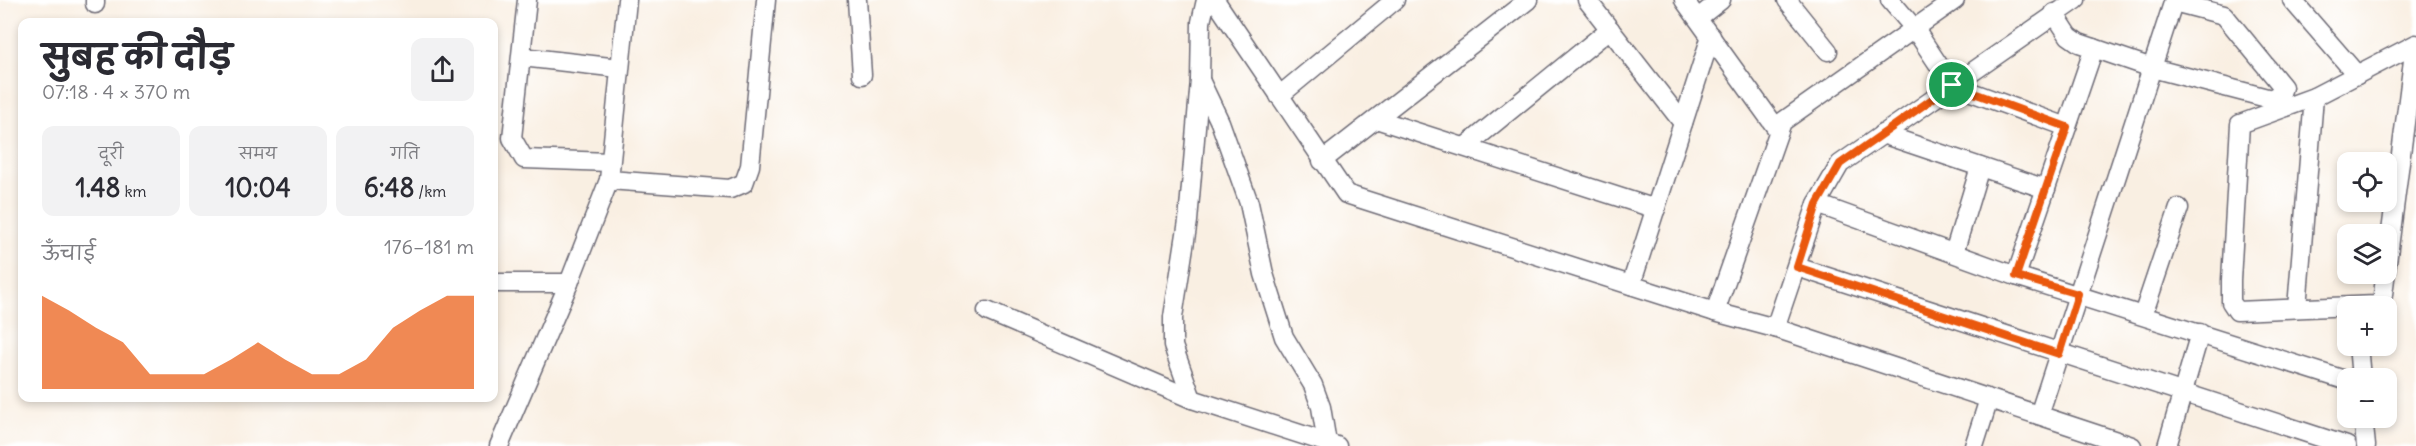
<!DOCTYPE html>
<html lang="hi">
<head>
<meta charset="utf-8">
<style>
  :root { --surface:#fff; --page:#f2f2f3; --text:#2b2b33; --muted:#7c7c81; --accent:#ea580c }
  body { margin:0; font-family:Delius,"Playpen Sans Deva",sans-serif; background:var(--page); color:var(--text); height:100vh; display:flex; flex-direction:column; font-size:22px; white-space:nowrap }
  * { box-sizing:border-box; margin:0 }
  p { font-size:20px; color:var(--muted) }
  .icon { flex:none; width:33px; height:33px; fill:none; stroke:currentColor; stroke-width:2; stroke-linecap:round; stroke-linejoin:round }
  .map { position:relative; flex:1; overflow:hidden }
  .details { position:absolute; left:18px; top:18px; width:480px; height:384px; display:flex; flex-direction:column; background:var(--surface); border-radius:12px; box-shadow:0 3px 9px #0003 }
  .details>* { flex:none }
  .controls { position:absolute; left:2337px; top:152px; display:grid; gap:12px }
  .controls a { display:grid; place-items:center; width:60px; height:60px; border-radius:12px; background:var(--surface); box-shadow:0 3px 9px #0003; font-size:30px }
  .pin { position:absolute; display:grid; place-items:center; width:51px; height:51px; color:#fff; margin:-26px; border:3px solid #fff; border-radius:50%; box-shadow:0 2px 6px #0007 }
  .round { display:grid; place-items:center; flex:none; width:63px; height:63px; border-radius:12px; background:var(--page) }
  .headline { display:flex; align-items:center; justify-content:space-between; height:102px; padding:0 24px }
  h1 { font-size:33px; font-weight:700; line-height:45px }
  .figures { display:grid; grid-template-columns:repeat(3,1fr); gap:9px; height:102px; padding:6px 24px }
  .figures div { display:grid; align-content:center; border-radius:12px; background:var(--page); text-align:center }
  .figures b { font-size:26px; font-weight:700 }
  .figures small { font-size:16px; font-weight:400 }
  .figures p { font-size:16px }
  .chart { height:168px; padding:12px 24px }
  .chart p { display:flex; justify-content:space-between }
  .chart svg { width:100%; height:108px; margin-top:6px; fill:var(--accent); opacity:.7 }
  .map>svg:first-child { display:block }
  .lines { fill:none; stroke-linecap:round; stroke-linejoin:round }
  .minor-casing { stroke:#6d6a75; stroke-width:21 }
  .minor { stroke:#fff; stroke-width:18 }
  .route-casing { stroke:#fff; stroke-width:12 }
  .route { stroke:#ea580c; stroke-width:8 }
</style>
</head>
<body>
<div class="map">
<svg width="2416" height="446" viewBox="0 0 2416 446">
  <rect width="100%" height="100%" fill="#fff"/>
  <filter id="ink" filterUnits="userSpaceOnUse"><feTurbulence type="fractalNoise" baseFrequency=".0167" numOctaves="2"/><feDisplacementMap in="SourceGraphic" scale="12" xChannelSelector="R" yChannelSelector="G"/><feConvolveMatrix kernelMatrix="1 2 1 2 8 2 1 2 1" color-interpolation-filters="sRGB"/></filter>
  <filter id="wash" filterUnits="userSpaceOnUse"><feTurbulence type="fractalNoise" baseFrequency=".008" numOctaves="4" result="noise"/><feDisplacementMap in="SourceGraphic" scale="24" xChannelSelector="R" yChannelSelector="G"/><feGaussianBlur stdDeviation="1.35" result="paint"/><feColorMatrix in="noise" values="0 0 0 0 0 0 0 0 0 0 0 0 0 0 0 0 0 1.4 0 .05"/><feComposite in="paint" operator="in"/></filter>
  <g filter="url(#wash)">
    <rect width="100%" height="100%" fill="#f9efe2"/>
  </g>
  <g filter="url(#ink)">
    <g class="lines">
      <g class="minor-casing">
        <g id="minor">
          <polyline points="527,0 512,138 524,159 610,162"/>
          <polyline points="857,0 862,75"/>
          <polyline points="1215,0 1346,194 1715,312 1775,328 2132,446"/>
          <polyline points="1587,0 1683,123"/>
          <polyline points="1684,0 1777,129"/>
          <polyline points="1787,0 1828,51"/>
          <polyline points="1890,0 1914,28 1952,85 2067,127"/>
          <polyline points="2292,0 2357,75"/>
          <polyline points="95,4 95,0"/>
          <polyline points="2054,13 2069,36 2079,43 2152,68 2271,99 2281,93 2283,87 2224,15 2174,2"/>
          <polyline points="1698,18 1721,0"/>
          <polyline points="2415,45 2382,302 2375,305 2237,311 2231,302 2231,280 2240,124 2314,97 2416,44"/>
          <polyline points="522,57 619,68"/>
          <polyline points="1200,80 1220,122 1249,203 1264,274 1284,337 1313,385 1321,407 1327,443"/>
          <polyline points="1279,96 1395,0"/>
          <polyline points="1376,119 1656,209"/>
          <polyline points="1882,134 2046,189"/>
          <polyline points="1465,147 1610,29"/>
          <polyline points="1322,161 1528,0"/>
          <polyline points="609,180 730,189 744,183 750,166 766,0"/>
          <polyline points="1817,204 2016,276 2348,381"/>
          <polyline points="1954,253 1980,167"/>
          <polyline points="1797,267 2347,446"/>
          <polyline points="2016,276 2094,48"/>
          <polyline points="494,283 569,283"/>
          <polyline points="1631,285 1711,36"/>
          <polyline points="2297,308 2314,97"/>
          <polyline points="987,311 1192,399 1337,446"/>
          <polyline points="1715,312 1782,122 1955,0"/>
          <polyline points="2143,315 2179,208"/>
          <polyline points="1775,328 1817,204 1840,164 2076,0"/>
          <polyline points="2358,345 2361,378"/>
          <polyline points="1192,399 1173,346 1173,317 1188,221 1200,80 1201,22 1206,0"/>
          <polyline points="2039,415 2174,0"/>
          <polyline points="2363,417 2366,446"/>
          <polyline points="499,446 569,283 609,180 627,0"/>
          <polyline points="1974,446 1989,399"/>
          <polyline points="2167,446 2200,333"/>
        </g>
      </g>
      <use href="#minor" class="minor"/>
    </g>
  </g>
  <g class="lines" filter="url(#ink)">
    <g class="route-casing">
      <polygon id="route" points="1952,85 2067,127 2016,276 2078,294 2059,354 1797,267 1817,204 1840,164"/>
    </g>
    <use href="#route" class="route"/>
  </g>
</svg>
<div class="controls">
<a><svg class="icon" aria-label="locate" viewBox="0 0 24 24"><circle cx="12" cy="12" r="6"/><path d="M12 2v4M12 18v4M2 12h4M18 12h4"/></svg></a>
<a><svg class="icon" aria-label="layers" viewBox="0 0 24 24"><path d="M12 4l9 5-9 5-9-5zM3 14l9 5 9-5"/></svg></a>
<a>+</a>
<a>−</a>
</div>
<div class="pin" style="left:1952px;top:85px;background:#1e9e55"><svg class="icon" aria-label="arrive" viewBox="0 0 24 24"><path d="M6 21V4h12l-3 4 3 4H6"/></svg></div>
<section class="details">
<div class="headline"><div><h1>सुबह की दौड़</h1><p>07:18 · 4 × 370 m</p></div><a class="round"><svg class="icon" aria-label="share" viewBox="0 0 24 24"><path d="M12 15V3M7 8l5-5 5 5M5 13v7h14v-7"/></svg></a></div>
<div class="figures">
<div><p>दूरी</p><b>1.48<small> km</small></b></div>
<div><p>समय</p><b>10:04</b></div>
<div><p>गति</p><b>6:48<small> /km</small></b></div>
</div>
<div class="chart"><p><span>ऊँचाई</span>176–181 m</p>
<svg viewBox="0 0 160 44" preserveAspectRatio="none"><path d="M0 44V6L10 12L20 19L30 25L40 38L50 38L60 38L70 32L80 25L90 32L100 38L110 38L120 32L130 19L140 12L150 6L160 6V44z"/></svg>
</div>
</section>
</div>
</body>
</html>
